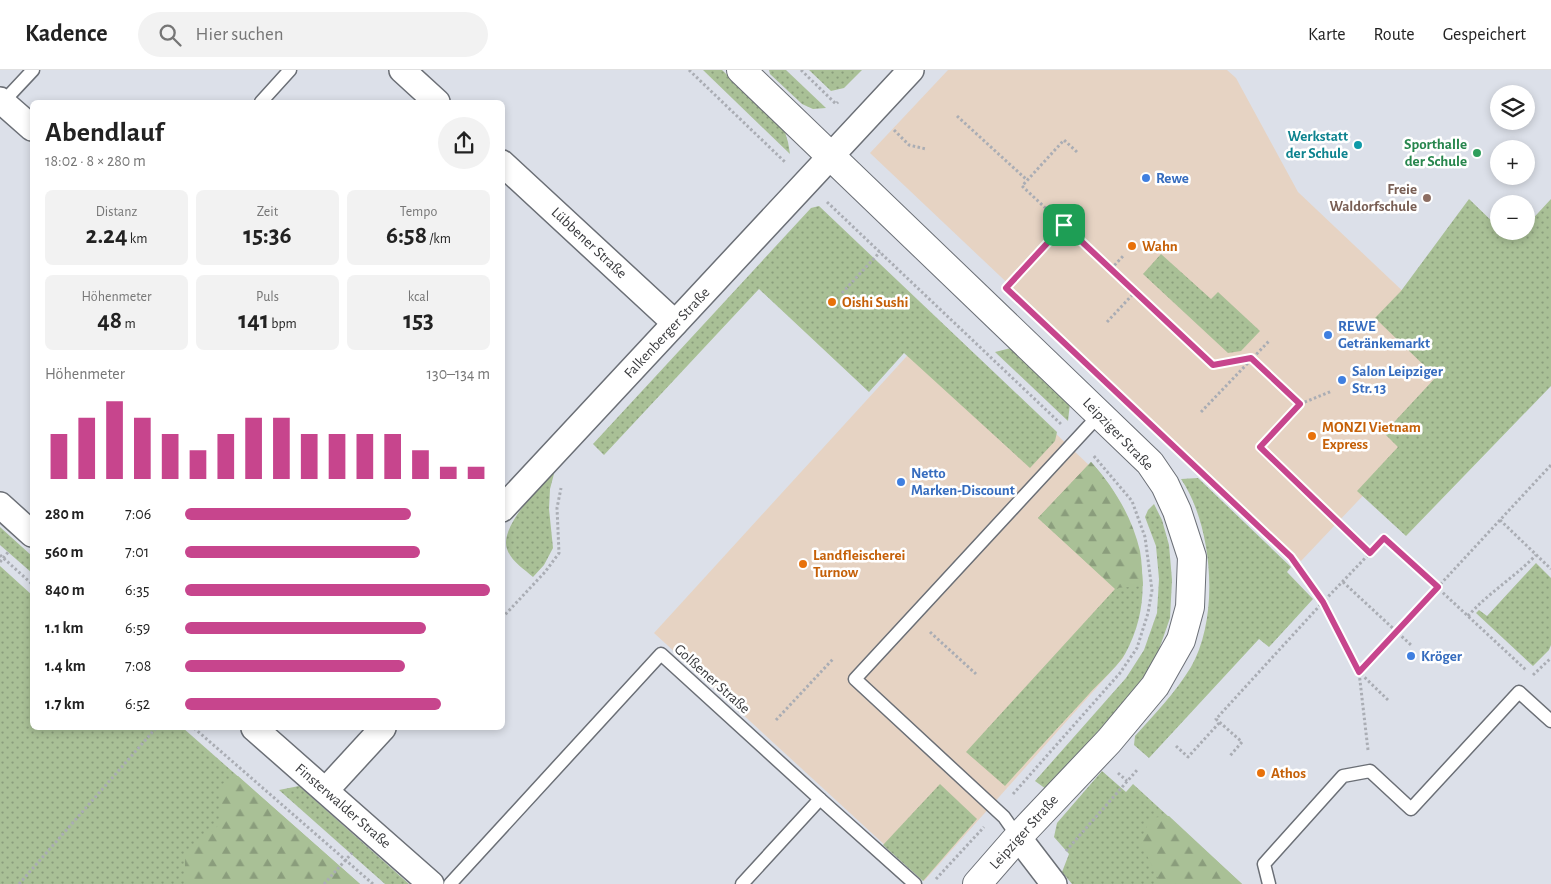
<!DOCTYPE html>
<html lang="de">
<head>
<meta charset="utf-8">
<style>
  :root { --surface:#fff; --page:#f2f2f2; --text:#222; --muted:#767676; --line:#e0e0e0; --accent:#c7458d }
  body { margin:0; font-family:"Alegreya Sans",sans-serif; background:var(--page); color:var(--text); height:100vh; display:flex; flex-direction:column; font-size:19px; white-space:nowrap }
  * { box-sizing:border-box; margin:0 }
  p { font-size:16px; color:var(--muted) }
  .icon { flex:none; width:28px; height:28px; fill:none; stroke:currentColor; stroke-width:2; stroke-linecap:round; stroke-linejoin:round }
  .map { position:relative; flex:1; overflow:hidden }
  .details { position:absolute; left:30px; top:30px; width:475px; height:630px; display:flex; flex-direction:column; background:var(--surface); border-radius:8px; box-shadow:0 2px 8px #0003 }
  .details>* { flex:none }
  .controls { position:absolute; left:1490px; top:15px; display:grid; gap:10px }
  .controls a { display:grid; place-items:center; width:45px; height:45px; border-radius:50%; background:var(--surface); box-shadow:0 2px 8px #0003; font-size:25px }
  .pin { position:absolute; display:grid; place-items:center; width:42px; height:42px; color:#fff; margin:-21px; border-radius:10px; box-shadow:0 2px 8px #0006 }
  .round { display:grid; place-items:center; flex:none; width:52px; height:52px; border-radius:26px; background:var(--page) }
  .summary { display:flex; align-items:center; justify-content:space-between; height:85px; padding:0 15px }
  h1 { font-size:28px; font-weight:700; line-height:38px }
  .figures { display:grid; grid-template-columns:repeat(3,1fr); gap:8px; height:85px; padding:5px 15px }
  .figures div { display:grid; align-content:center; border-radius:8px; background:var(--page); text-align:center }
  .figures b { font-size:25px; font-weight:700 }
  .figures small { font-size:14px; font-weight:400 }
  .figures p { font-size:14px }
  .chart { height:140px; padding:10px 15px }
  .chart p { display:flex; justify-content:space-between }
  .chart svg { width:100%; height:90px; margin-top:5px; stroke:var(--accent); stroke-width:6 }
  ul { padding:0 15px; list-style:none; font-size:16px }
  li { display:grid; grid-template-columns:80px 60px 1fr; align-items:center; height:38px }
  li i { height:12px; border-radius:6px; background:var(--accent) }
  header { display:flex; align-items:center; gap:30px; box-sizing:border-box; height:70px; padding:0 25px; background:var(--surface); border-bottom:1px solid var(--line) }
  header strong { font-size:24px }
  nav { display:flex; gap:28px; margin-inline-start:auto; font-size:18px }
  .search { width:350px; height:45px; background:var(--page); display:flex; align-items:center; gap:12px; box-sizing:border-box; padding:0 18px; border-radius:28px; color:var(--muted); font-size:19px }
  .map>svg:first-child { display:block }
  .commercial { fill:#e6d3c3 }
  .green { fill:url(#green-dots) }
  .forest { fill:url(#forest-firs) }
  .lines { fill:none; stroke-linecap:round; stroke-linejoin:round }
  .lane-casing { stroke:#6b6f76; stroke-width:15 }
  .street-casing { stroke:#6b6f76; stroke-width:28 }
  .secondary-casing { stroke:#6b6f76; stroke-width:30 }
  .path { stroke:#aaadb4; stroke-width:3; stroke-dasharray:2.5 2.5; stroke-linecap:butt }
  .lane { stroke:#fff; stroke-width:12 }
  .street { stroke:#fff; stroke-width:25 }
  .secondary { stroke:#fff; stroke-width:28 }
  .route-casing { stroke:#fff; stroke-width:10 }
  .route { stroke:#c7458d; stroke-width:6 }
  .culture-dot { fill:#0f9aa8; stroke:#fff; stroke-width:2 }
  .leisure-dot { fill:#2e9e5b; stroke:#fff; stroke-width:2 }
  .shop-dot { fill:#3f7fe0; stroke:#fff; stroke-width:2 }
  .education-dot { fill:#8d6e63; stroke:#fff; stroke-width:2 }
  .food-dot { fill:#e8710a; stroke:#fff; stroke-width:2 }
  .labels { text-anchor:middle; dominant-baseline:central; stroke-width:5; stroke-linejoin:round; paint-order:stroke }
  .culture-label { font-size:15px; font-weight:bold; fill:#0d838f; stroke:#fff; text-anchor:end }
  .leisure-label { font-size:15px; font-weight:bold; fill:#27864d; stroke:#fff; text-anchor:end }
  .shop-label { font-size:15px; font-weight:bold; fill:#366cbe; stroke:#fff; text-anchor:start }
  .education-label { font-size:15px; font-weight:bold; fill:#785e54; stroke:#fff; text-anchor:end }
  .street-label { font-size:15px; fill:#37383b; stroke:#fff }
  .food-label { font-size:15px; font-weight:bold; fill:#c56008; stroke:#fff; text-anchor:start }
</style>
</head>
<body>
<header>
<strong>Kadence</strong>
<div class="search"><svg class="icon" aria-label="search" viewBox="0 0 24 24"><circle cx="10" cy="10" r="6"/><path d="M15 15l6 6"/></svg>Hier suchen</div>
<nav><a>Karte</a><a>Route</a><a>Gespeichert</a></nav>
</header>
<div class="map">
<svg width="1551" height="814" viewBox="0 0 1551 814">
  <defs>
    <pattern id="green-dots" width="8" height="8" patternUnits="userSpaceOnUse" patternTransform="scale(1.25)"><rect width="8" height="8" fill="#a9c096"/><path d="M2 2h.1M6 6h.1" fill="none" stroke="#8a9d7c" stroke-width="1.8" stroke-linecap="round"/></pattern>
    <pattern id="forest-firs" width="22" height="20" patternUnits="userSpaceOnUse" patternTransform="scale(1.25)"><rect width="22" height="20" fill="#a9c096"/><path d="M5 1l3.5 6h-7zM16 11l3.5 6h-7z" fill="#8a9d7c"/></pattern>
  </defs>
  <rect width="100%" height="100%" fill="#dce0e9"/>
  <g class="commercial">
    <polygon points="948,0 1227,0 1236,8 1298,122 1484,298 1301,491 870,83"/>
    <polygon points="938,252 1091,397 1133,477 1142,524 1123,588 924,811 654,563"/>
  </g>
  <g class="green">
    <polygon points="703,0 722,0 784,59 788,72 790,84"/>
    <polygon points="769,0 786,0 826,38 813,39 802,34 770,4"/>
    <polygon points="809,0 862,0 844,18 831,21"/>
    <polygon points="1469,129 1499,158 1499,161 1503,161 1512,170 1521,161 1526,161 1526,156 1551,129 1551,316 1406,466 1357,421 1398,377 1384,363 1436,307 1375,248 1401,221"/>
    <polygon points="819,136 1057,362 1055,371 1030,398 904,283 869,322 759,219 604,385 593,374 811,138"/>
    <polygon points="1161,184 1211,229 1218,222 1260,261 1241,281 1228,283 1143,204"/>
    <polygon points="1011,278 1070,333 1068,351 995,282"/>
    <path d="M1091,392C1138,444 1161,519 1125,584C1118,596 1099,613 1089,624C1061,654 1033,685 1005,716L966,682L1115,519L1038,448Z"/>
    <path d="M555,400L550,419L549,439L553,478L544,495L533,507C524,499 511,491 507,479C499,456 541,416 555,400Z"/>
    <path d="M1198,408L1291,497L1287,502L1313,529L1269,577L1259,569L1149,688L1134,675L1135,666C1155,644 1175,623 1191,597C1220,547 1213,456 1181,409Z"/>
    <polygon points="1154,434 1162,450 1169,475 1172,510 1170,548 1156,588 1137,618 1046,719 1035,711 1126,608 1144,580 1157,543 1159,509 1156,476 1145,447 1148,440"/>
    <polygon points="0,457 32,486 32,503 0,475"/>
    <polygon points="1536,493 1551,508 1551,575 1549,580 1533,596 1476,543 1479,540 1487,546"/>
    <polygon points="0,496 32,525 32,658 183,658 360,814 0,814"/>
    <polygon points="1102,701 1126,722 1133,714 1242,814 1072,814 1062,802 1069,784 1054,767 1057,753"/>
    <polygon points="940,714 977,749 923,811 883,775"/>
    <polygon points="299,716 409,814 385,814 279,720"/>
  </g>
  <g class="forest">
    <path d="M1091,392C1114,417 1132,447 1140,481C1142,492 1142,505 1143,516L1115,518L1038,448Z"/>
    <polygon points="238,706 360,814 185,814 185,783 219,755 220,715"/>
    <polygon points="1169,746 1242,814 1161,814 1140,771 1151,748"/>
  </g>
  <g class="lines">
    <g class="lane-casing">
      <g id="lane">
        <polyline points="3,32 33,0"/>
        <polyline points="261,32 290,0"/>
        <polyline points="820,729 915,814"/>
        <polyline points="1018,767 1004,747 855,609 1100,344"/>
        <polyline points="450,814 661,584 820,729 742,814"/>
        <polyline points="1269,814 1264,794 1343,706 1370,701 1411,739 1519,622 1551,651"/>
      </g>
    </g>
    <g class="street-casing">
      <g id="street">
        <polyline points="402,0 437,32"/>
        <polyline points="0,30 32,58"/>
        <polyline points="502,93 675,253"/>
        <polyline points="0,435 32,464"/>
        <polyline points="502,439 911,0"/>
        <polyline points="254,658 431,814"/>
        <polyline points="326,720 383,658"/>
        <polyline points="1018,767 1054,814"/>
      </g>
    </g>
    <g class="secondary-casing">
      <polyline id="secondary" points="741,0 1150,393 1165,415 1177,441 1192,487 1190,537 1181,570 1155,616 1109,671 1018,767 977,814"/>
    </g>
    <g class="path">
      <polyline points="689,0 786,93"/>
      <polyline points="801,0 836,34 838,32"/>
      <polyline points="957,46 1027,110"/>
      <polyline points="894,60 909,75 926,79"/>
      <polyline points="1077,82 1064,70 1022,116 1213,295 1251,288 1300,334 1260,377 1370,483 1384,468 1527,601"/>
      <polyline points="827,132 1062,355"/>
      <polyline points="1111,199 1124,185"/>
      <polyline points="1008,216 1076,142"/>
      <polyline points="842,223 880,182"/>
      <polyline points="1107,252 1135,222"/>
      <polyline points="1300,334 1332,321"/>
      <polyline points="1201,342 1270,270"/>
      <polyline points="1184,387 1291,487 1323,532 1216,649 1242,672 1229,687"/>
      <polyline points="1500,450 1551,499"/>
      <polyline points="0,485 32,514"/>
      <polyline points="0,492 9,481"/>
      <polyline points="1343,512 1411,575"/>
      <path d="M1468,546C1488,523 1515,507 1536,485"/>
      <polyline points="502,548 545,502 559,483 557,438 561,418"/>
      <polyline points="930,562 976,604"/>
      <polyline points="1533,605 1551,588"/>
      <polyline points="1388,630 1359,602 1551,395"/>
      <polyline points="776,650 833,589"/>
      <polyline points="194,658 373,814"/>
      <polyline points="1176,676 1188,687 1220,652"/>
      <polyline points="1368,680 1359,602 1323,532 1370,483"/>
      <polyline points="1118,703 1127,711"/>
      <polyline points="1013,724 1120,603 1137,578 1148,543 1152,520 1145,467 1132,431 1093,385"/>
      <polyline points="1066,781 1138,699"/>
      <polyline points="936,809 984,757"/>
      <polyline points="19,814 156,658"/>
      <polyline points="324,814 352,783"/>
    </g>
    <use href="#lane" class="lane"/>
    <use href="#street" class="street"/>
    <use href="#secondary" class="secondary"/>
  </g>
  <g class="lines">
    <g class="route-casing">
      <polygon id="route" points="1064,155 1213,295 1251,288 1300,334 1260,377 1370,483 1384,468 1438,517 1359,602 1323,532 1291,487 1006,218"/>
    </g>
    <use href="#route" class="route"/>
  </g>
  <circle class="culture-dot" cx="1358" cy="75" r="5"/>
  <circle class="leisure-dot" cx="1477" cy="83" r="5"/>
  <g class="shop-dot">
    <circle cx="1146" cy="108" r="5"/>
    <circle cx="1328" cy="265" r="5"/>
    <circle cx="1342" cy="310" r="5"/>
    <circle cx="901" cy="412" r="5"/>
    <circle cx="1411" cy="586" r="5"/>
  </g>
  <circle class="education-dot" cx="1427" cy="128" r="5"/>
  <g class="food-dot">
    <circle cx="1132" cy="176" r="5"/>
    <circle cx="832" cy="232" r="5"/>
    <circle cx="1312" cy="366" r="5"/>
    <circle cx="803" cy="494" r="5"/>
    <circle cx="1261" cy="703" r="5"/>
  </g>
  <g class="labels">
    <g class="culture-label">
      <text x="1348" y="66">Werkstatt<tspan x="1348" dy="17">der Schule</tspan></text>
    </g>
    <g class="leisure-label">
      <text x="1467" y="74">Sporthalle<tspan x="1467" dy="17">der Schule</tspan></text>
    </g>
    <g class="shop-label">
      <text x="1156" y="108">Rewe</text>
      <text x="1338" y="256">REWE<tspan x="1338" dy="17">Getränkemarkt</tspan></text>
      <text x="1352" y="301">Salon Leipziger<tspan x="1352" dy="17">Str. 13</tspan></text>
      <text x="911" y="403">Netto<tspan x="911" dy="17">Marken-Discount</tspan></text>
      <text x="1421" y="586">Kröger</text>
    </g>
    <g class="education-label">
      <text x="1417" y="119">Freie<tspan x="1417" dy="17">Waldorfschule</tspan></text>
    </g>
    <g class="street-label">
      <text transform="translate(589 173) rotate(43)">Lübbener Straße</text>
      <text transform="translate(667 263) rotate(-47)">Falkenberger Straße</text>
      <text transform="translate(1118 364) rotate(46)">Leipziger Straße</text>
      <text transform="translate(712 609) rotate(42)">Golßener Straße</text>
      <text transform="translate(343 736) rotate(41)">Finsterwalder Straße</text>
      <text transform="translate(1024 762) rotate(-48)">Leipziger Straße</text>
    </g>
    <g class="food-label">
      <text x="1142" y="176">Wahn</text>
      <text x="842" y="232">Oishi Sushi</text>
      <text x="1322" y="357">MONZI Vietnam<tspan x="1322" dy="17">Express</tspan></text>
      <text x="813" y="485">Landfleischerei<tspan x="813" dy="17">Turnow</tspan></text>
      <text x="1271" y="703">Athos</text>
    </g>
  </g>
</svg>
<div class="controls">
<a><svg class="icon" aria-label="layers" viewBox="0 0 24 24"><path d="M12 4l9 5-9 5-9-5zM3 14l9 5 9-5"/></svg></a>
<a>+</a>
<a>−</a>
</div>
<div class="pin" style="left:1064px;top:155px;background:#1e9e55"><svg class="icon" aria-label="arrive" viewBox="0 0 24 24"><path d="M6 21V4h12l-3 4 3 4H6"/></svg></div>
<section class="details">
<div class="summary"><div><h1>Abendlauf</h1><p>18:02 · 8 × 280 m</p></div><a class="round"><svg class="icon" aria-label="share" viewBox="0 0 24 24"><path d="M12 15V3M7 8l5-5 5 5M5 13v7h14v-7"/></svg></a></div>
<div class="figures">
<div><p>Distanz</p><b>2.24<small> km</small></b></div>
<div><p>Zeit</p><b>15:36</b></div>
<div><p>Tempo</p><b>6:58<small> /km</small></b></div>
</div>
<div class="figures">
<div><p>Höhenmeter</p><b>48<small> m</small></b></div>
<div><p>Puls</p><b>141<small> bpm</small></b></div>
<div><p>kcal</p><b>153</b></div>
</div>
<div class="chart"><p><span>Höhenmeter</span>130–134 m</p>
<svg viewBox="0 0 160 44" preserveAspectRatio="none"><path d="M5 44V22M15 44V14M25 44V6M35 44V14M45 44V22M55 44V30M65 44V22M75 44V14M85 44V14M95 44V22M105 44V22M115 44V22M125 44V22M135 44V30M145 44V38M155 44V38"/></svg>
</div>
<ul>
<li><b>280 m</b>7:06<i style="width:74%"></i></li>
<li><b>560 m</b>7:01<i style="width:77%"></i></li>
<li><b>840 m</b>6:35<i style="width:100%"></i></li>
<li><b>1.1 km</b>6:59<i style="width:79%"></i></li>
<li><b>1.4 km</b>7:08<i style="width:72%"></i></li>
<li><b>1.7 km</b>6:52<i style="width:84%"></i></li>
</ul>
</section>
</div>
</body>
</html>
